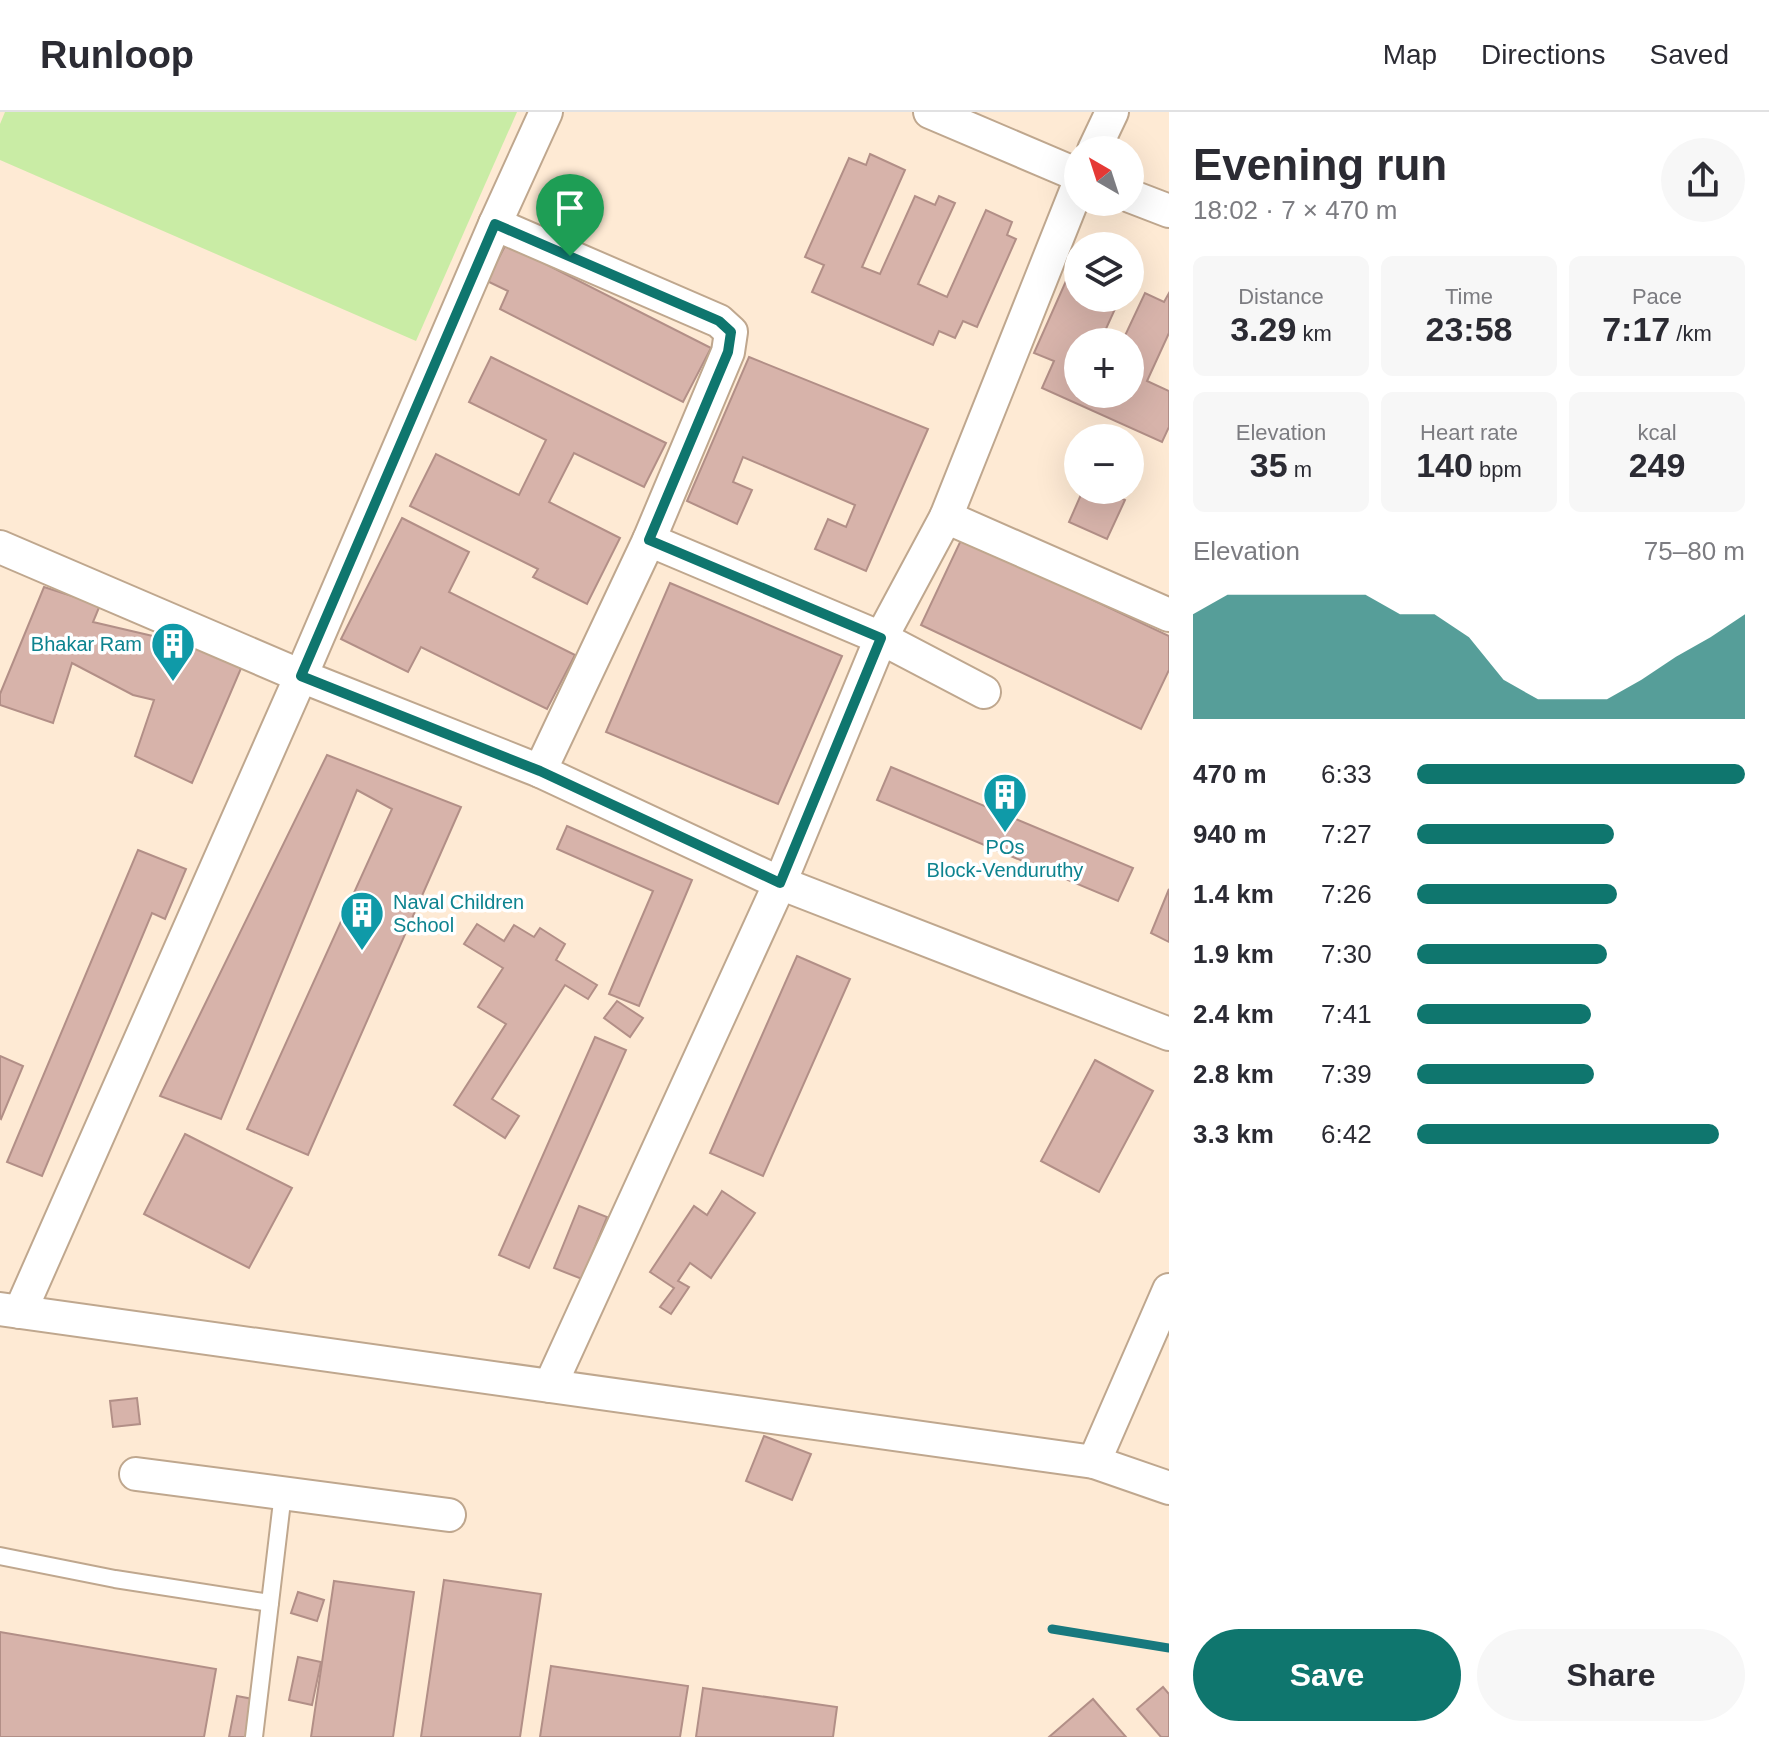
<!DOCTYPE html>
<html lang="en">
<head>
<meta charset="utf-8">
<style>
  :root { --surface:#fff; --page:#f7f7f7; --text:#2b2b33; --muted:#7c7c81; --line:#e1e1e2; --accent:#0f766e }
  body { margin:0; font-family:Arial,sans-serif; background:var(--page); color:var(--text); height:100vh; display:flex; flex-direction:column; font-size:30px; white-space:nowrap }
  * { box-sizing:border-box; margin:0 }
  p { font-size:26px; color:var(--muted) }
  .icon { flex:none; width:44px; height:44px; fill:none; stroke:currentColor; stroke-width:2; stroke-linecap:round; stroke-linejoin:round }
  .map { position:relative; flex:1; overflow:hidden }
  .details { display:flex; flex-direction:column; background:var(--surface); width:600px }
  .details>* { flex:none }
  .needle { width:52px; rotate:321deg }
  .buttons { position:absolute; left:1064px; top:24px; display:grid; gap:16px }
  .buttons a { display:grid; place-items:center; width:80px; height:80px; border-radius:50%; background:var(--surface); box-shadow:0 8px 32px #0002; font-size:40px }
  .pin { position:absolute; display:grid; place-items:center; width:68px; height:68px; color:#fff; margin:-82px -34px; border-radius:50% 50% 50% 0; rotate:-45deg; box-shadow:0 0 8px #0007 }
  .pin .icon { rotate:45deg }
  .round { display:grid; place-items:center; flex:none; width:84px; height:84px; border-radius:42px; background:var(--page) }
  .summary { display:flex; align-items:center; justify-content:space-between; height:136px; padding:0 24px }
  h1 { font-size:44px; font-weight:700; line-height:60px }
  .metrics { display:grid; grid-template-columns:repeat(3,1fr); gap:12px; height:136px; padding:8px 24px }
  .metrics div { display:grid; align-content:center; border-radius:12px; background:var(--page); text-align:center }
  .metrics b { font-size:34px; font-weight:700 }
  .metrics small { font-size:22px; font-weight:400 }
  .metrics p { font-size:22px }
  .chart { height:224px; padding:16px 24px }
  .chart p { display:flex; justify-content:space-between }
  .chart svg { width:100%; height:144px; margin-top:8px; fill:var(--accent); opacity:.7 }
  .cta { display:flex; gap:16px; margin-top:auto; padding:16px 24px }
  .cta a { flex:1; height:92px; border-radius:48px; background:var(--accent); color:#fff; font-size:32px; font-weight:700; line-height:92px; text-align:center }
  .cta a+a { background:var(--page); color:var(--text) }
  ul { padding:0 24px; list-style:none; font-size:26px }
  li { display:grid; grid-template-columns:128px 96px 1fr; align-items:center; height:60px }
  li i { height:20px; border-radius:10px; background:var(--accent) }
  header { display:flex; align-items:center; gap:48px; box-sizing:border-box; height:112px; padding:0 40px; background:var(--surface); border-bottom:2px solid var(--line) }
  header strong { font-size:38px }
  nav { display:flex; gap:44px; margin-inline-start:auto; font-size:28px }
  main { display:flex; flex:1; min-height:0 }
  .map>svg:first-child { display:block }
  .green { fill:#c9eca5 }
  .lines { fill:none; stroke-linecap:round; stroke-linejoin:round }
  .stream { stroke:#18797e; stroke-width:9 }
  .building { fill:#d7b3aa; stroke:#b28f87; stroke-width:2 }
  .service-casing { stroke:#bfa78e; stroke-width:20 }
  .minor-casing { stroke:#bfa78e; stroke-width:36 }
  .service { stroke:#fff; stroke-width:16 }
  .minor { stroke:#fff; stroke-width:32 }
  .route-casing { stroke:#fff; stroke-width:16 }
  .route { stroke:#0f766e; stroke-width:10 }
  .labels { text-anchor:middle; dominant-baseline:central; stroke-width:7; stroke-linejoin:round; paint-order:stroke }
  .culture-label { font-size:20px; fill:#0d838f; stroke:#fff; text-anchor:end }
</style>
</head>
<body>
<header>
<strong>Runloop</strong>
<nav><a>Map</a><a>Directions</a><a>Saved</a></nav>
</header>
<main>
<div class="map">
<svg width="1169" height="1625" viewBox="0 0 1169 1625">
  <rect width="100%" height="100%" fill="#feead4"/>
  <polygon class="green" points="5,0 517,0 416,229 0,48 0,12"/>
  <g class="lines">
    <polyline class="stream" points="1052,1517 1169,1536"/>
  </g>
  <g class="building">
    <polygon points="870,42 905,58 862,155 880,162 915,84 935,93 939,84 955,91 918,172 947,185 986,98 1012,110 1007,123 1016,127 977,215 963,209 955,226 939,219 933,233 812,180 824,153 805,145 849,46 866,53"/>
    <polygon points="506,132 711,236 683,290 500,197 508,179 487,169"/>
    <polygon points="1078,142 1078,186 1120,186 1100,230 1078,230 1078,282 1130,282 1130,230 1122,230 1145,181 1164,190 1169,181 1169,221 1147,269 1169,279 1169,315 1162,330 1042,276 1054,249 1034,241"/>
    <polygon points="491,245 666,331 644,375 574,341 549,390 620,426 587,492 533,465 538,457 410,394 436,342 519,383 546,328 469,290"/>
    <polygon points="749,245 928,317 866,459 815,437 828,407 846,415 855,393 743,345 733,370 752,378 737,412 687,389"/>
    <polygon points="1083,378 1102,378 1125,388 1107,427 1069,410"/>
    <polygon points="402,406 469,440 449,480 575,543 547,597 421,535 408,560 341,527"/>
    <polygon points="962,426 1169,524 1169,558 1141,617 921,513"/>
    <polygon points="670,471 842,544 778,692 606,620"/>
    <polygon points="44,475 100,493 93,510 187,532 242,554 192,671 135,644 154,588 133,583 72,551 53,611 0,593 0,582"/>
    <polygon points="327,643 461,695 308,1043 247,1017 392,697 357,678 221,1007 160,984"/>
    <polygon points="891,655 1133,756 1118,789 877,688"/>
    <polygon points="567,714 692,768 639,894 609,882 653,779 557,737"/>
    <polygon points="138,738 186,757 165,807 152,801 42,1064 7,1050"/>
    <polygon points="1169,777 1169,830 1151,821"/>
    <polygon points="477,812 504,829 514,813 534,825 540,816 565,832 556,848 597,873 588,887 565,873 492,987 519,1004 505,1026 454,993 506,912 478,895 503,856 464,832"/>
    <polygon points="797,844 850,867 763,1064 710,1041"/>
    <polygon points="617,889 643,906 630,925 604,906"/>
    <polygon points="595,925 626,938 529,1156 499,1143"/>
    <polygon points="0,944 23,954 1,1007 0,1006"/>
    <polygon points="1095,948 1153,979 1099,1080 1041,1049"/>
    <polygon points="185,1022 292,1076 249,1156 144,1102"/>
    <polygon points="722,1079 755,1101 711,1166 690,1151 678,1169 689,1175 671,1202 660,1195 674,1176 650,1160 694,1094 707,1103"/>
    <polygon points="579,1094 607,1105 582,1167 554,1156"/>
    <polygon points="137,1286 140,1312 113,1315 110,1289"/>
    <polygon points="764,1324 811,1342 792,1388 746,1369"/>
    <polygon points="444,1468 541,1482 520,1625 421,1625"/>
    <polygon points="334,1469 414,1480 393,1625 311,1625"/>
    <polygon points="298,1480 324,1488 317,1509 291,1501"/>
    <polygon points="0,1520 216,1557 204,1625 0,1625"/>
    <polygon points="298,1545 321,1550 312,1593 289,1588"/>
    <polygon points="551,1554 688,1574 680,1625 540,1625"/>
    <polygon points="1163,1575 1169,1582 1169,1625 1161,1625 1137,1597"/>
    <polygon points="703,1576 837,1595 833,1625 696,1625"/>
    <polygon points="237,1584 258,1588 250,1625 229,1625"/>
    <polygon points="1093,1587 1126,1625 1049,1625"/>
  </g>
  <g class="lines">
    <g class="service-casing">
      <g id="service">
        <polyline points="0,1444 115,1467 270,1491 254,1625"/>
        <polyline points="270,1491 283,1381"/>
      </g>
    </g>
    <g class="minor-casing">
      <g id="minor">
        <polyline points="930,0 1078,63"/>
        <polyline points="1094,38 1112,0"/>
        <polyline points="1130,84 1169,99"/>
        <polyline points="495,112 719,209 731,220 728,240 649,428 540,659"/>
        <polyline points="946,405 1169,503"/>
        <polyline points="649,428 881,526 984,580"/>
        <polyline points="0,435 301,564 540,659 780,771 1169,922"/>
        <polyline points="0,1197 1094,1350 1169,1376"/>
        <polyline points="20,1200 301,564 495,112 546,0"/>
        <polyline points="550,1274 780,771 881,526 946,405 1078,74"/>
        <polyline points="1094,1350 1169,1178"/>
        <polyline points="136,1362 449,1403"/>
      </g>
    </g>
    <use href="#service" class="service"/>
    <use href="#minor" class="minor"/>
  </g>
  <g class="lines">
    <g class="route-casing">
      <polygon id="route" points="495,112 719,209 731,220 728,240 649,428 881,526 780,771 540,659 301,564"/>
    </g>
    <use href="#route" class="route"/>
  </g>
  <defs>
    <g id="building-pin" transform="scale(2.3)"><path d="M0 17L-7.5 6A9.5 9.5 0 1 1 7.5 6Z" fill="#0f9aa8" stroke="#fff"/><path d="M-4-6H4V6H1V3H-1V6H-4ZM-2.5-4.3h1.7v1.8h-1.7ZM.8-4.3h1.7v1.8H.8ZM-2.5-1h1.7V.8h-1.7ZM.8-1h1.7V.8H.8Z" fill="#fff"/></g>
  </defs>
  <g fill-rule="evenodd">
    <use href="#building-pin" x="173" y="532"/>
    <use href="#building-pin" x="1005" y="683"/>
    <use href="#building-pin" x="362" y="801"/>
  </g>
  <g class="labels">
    <g class="culture-label">
      <text x="142" y="532">Bhakar Ram</text>
      <text x="1005" y="735" text-anchor="middle">POs<tspan x="1005" dy="23">Block-Venduruthy</tspan></text>
      <text x="393" y="790" text-anchor="start">Naval Children<tspan x="393" dy="23">School</tspan></text>
    </g>
  </g>
</svg>
<div class="buttons">
<a><svg class="needle" viewBox="-14 -14 28 28"><path d="M0-13l5 13h-10z" fill="#e53935"/><path d="M0 13l5-13h-10z" fill="#7c7c81"/></svg></a>
<a><svg class="icon" aria-label="layers" viewBox="0 0 24 24"><path d="M12 4l9 5-9 5-9-5zM3 14l9 5 9-5"/></svg></a>
<a>+</a>
<a>−</a>
</div>
<div class="pin" style="left:570px;top:144px;background:#1e9e55"><svg class="icon" aria-label="arrive" viewBox="0 0 24 24"><path d="M6 21V4h12l-3 4 3 4H6"/></svg></div>
</div>
<section class="details">
<div class="summary"><div><h1>Evening run</h1><p>18:02 · 7 × 470 m</p></div><a class="round"><svg class="icon" aria-label="share" viewBox="0 0 24 24"><path d="M12 15V3M7 8l5-5 5 5M5 13v7h14v-7"/></svg></a></div>
<div class="metrics">
<div><p>Distance</p><b>3.29<small> km</small></b></div>
<div><p>Time</p><b>23:58</b></div>
<div><p>Pace</p><b>7:17<small> /km</small></b></div>
</div>
<div class="metrics">
<div><p>Elevation</p><b>35<small> m</small></b></div>
<div><p>Heart rate</p><b>140<small> bpm</small></b></div>
<div><p>kcal</p><b>249</b></div>
</div>
<div class="chart"><p><span>Elevation</span>75–80 m</p>
<svg viewBox="0 0 160 44" preserveAspectRatio="none"><path d="M0 44V12L10 6L20 6L30 6L40 6L50 6L60 12L70 12L80 19L90 32L100 38L110 38L120 38L130 32L140 25L150 19L160 12V44z"/></svg>
</div>
<ul>
<li><b>470 m</b>6:33<i style="width:100%"></i></li>
<li><b>940 m</b>7:27<i style="width:60%"></i></li>
<li><b>1.4 km</b>7:26<i style="width:61%"></i></li>
<li><b>1.9 km</b>7:30<i style="width:58%"></i></li>
<li><b>2.4 km</b>7:41<i style="width:53%"></i></li>
<li><b>2.8 km</b>7:39<i style="width:54%"></i></li>
<li><b>3.3 km</b>6:42<i style="width:92%"></i></li>
</ul>
<div class="cta"><a>Save</a><a>Share</a></div>
</section>
</main>
</body>
</html>
